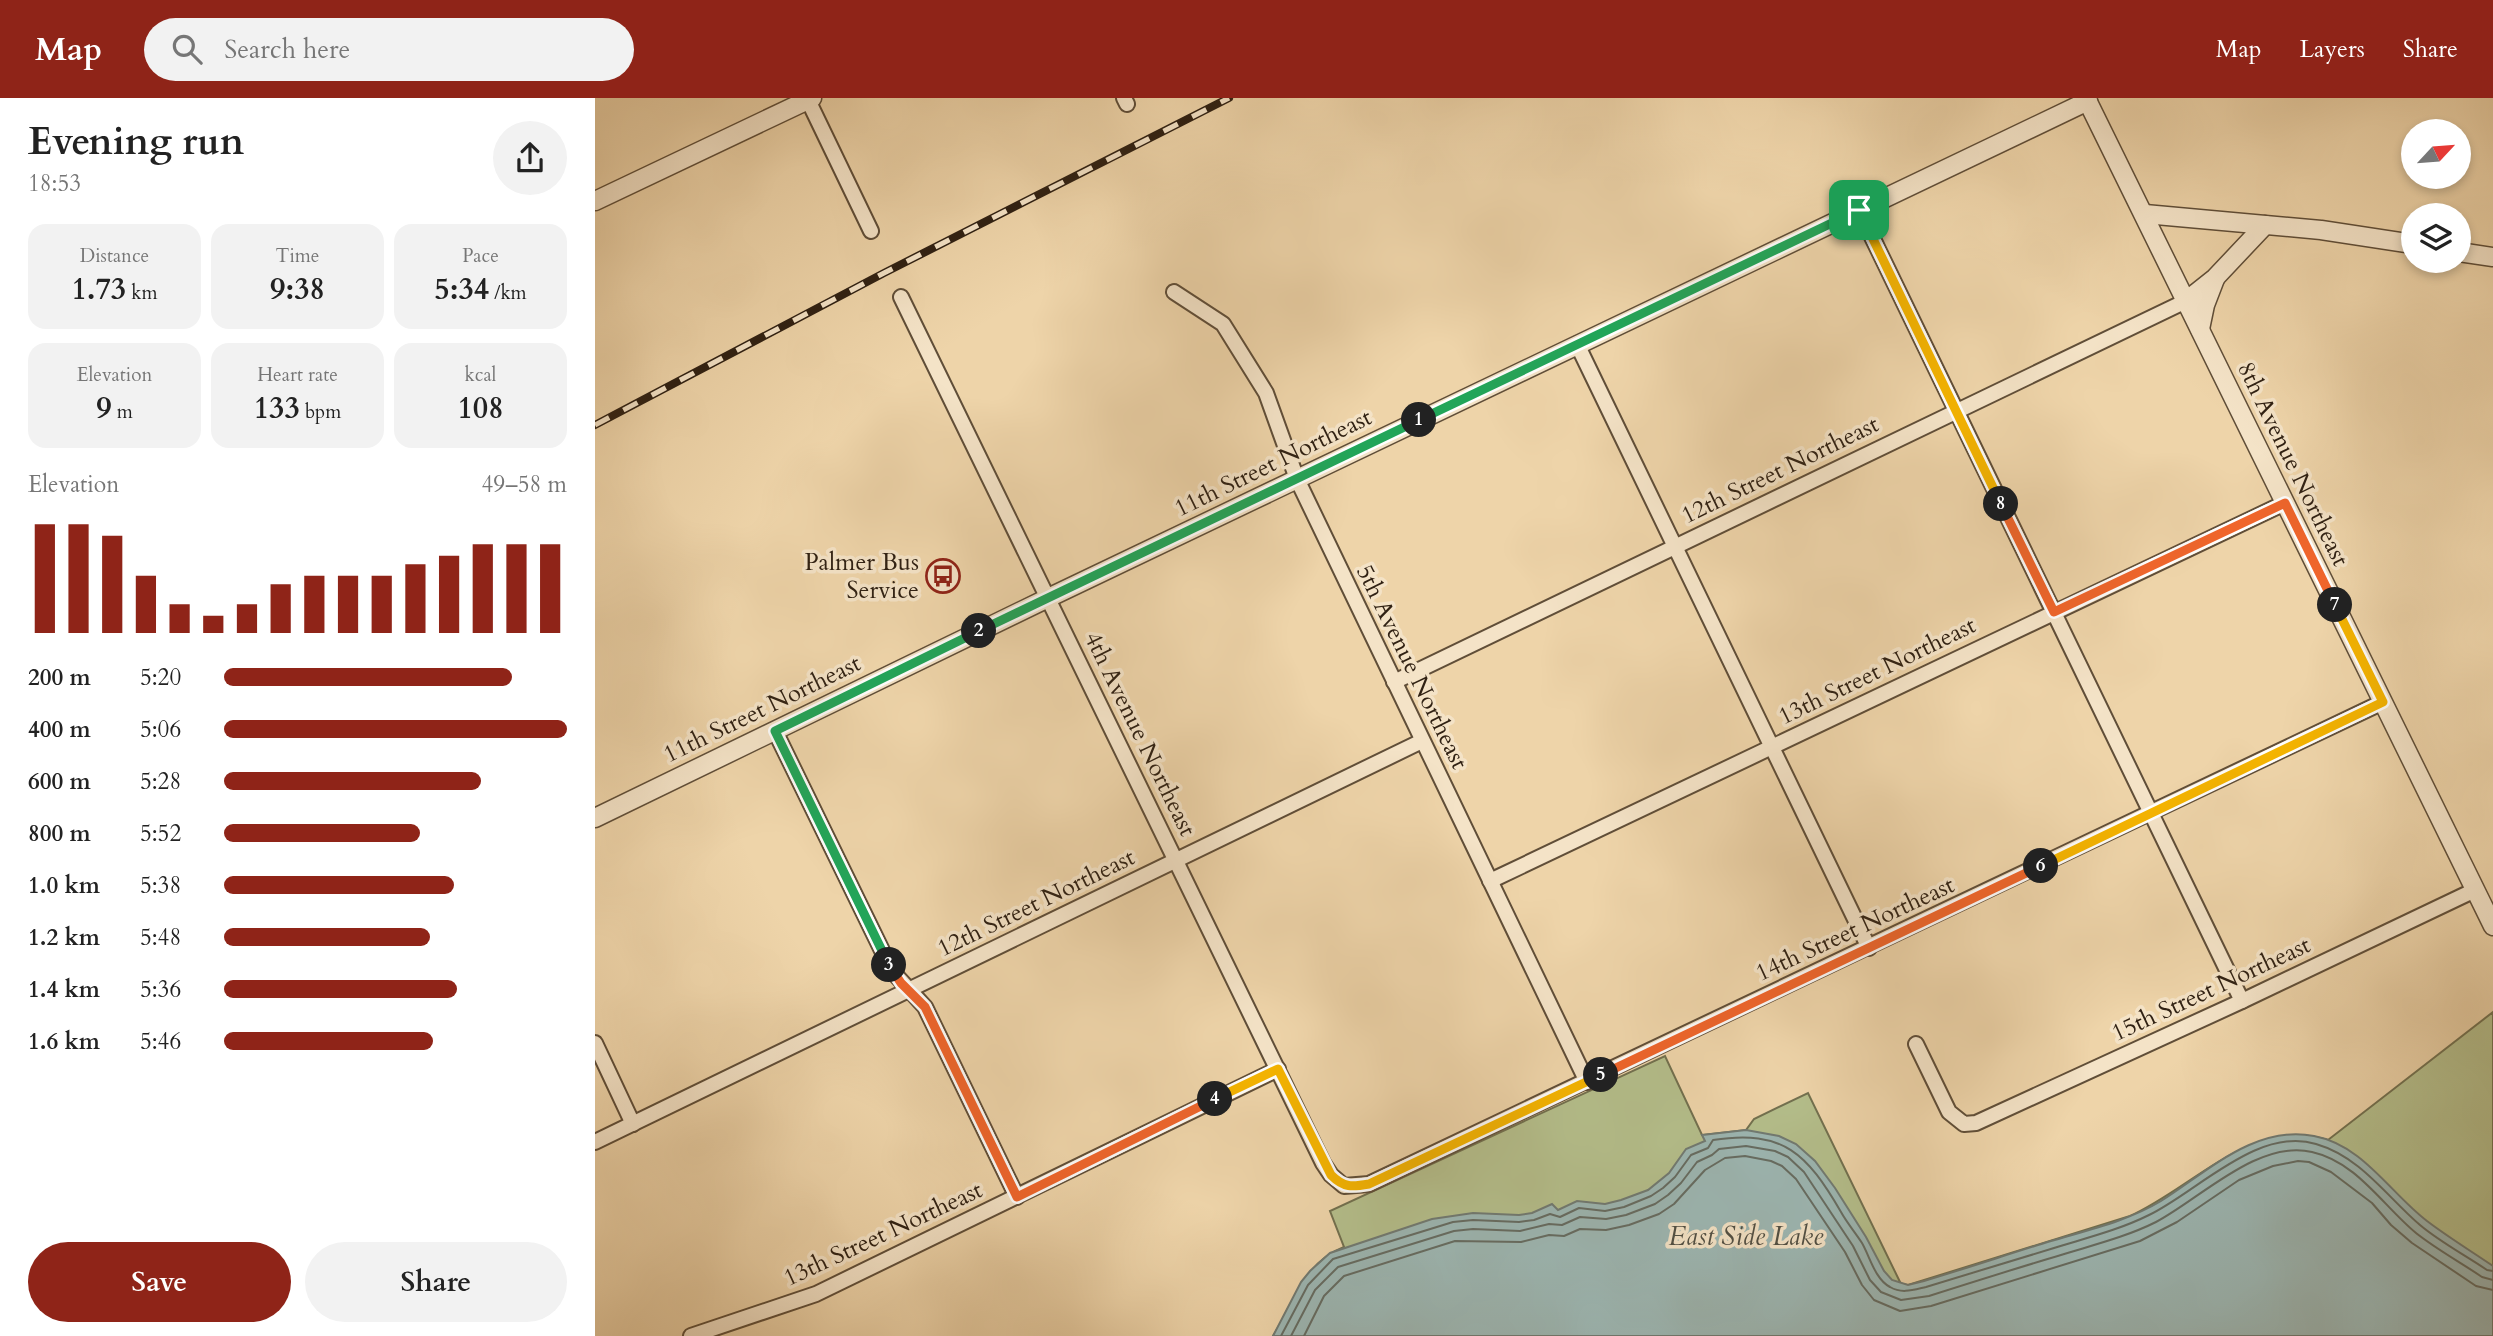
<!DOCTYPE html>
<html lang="en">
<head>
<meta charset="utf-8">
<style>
  :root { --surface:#fff; --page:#f2f2f2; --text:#222; --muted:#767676; --accent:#8f2418 }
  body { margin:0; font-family:Cardo,serif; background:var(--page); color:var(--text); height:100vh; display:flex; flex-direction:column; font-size:26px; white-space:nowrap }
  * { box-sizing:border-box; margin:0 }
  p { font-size:23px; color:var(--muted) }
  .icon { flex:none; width:38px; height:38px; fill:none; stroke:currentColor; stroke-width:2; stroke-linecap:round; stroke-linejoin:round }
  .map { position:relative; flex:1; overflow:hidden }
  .panel { display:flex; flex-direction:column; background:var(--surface); width:595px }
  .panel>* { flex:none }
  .needle { width:46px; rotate:64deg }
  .fabs { position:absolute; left:1806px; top:21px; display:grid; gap:14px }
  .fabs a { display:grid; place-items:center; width:70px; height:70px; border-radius:50%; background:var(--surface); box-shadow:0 4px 10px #0003; font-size:35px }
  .pin { position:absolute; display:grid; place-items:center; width:60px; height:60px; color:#fff; margin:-30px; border-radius:14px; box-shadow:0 4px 10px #0006 }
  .km { position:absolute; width:35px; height:35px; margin:-18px; border-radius:50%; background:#222; color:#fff; font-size:19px; line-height:35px; text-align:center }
  .round { display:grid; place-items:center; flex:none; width:74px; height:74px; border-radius:37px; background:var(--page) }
  .head { display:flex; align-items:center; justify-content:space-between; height:119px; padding:0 28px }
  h1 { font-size:38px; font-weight:600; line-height:52px }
  .metrics { display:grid; grid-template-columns:repeat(3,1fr); gap:10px; height:119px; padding:7px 28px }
  .metrics div { display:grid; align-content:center; border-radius:18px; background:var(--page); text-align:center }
  .metrics b { font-size:30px; font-weight:600 }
  .metrics small { font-size:19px; font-weight:400 }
  .metrics p { font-size:19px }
  .chart { height:196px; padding:14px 28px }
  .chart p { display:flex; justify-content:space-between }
  .chart svg { width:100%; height:126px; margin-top:7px; stroke:var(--accent); stroke-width:6 }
  .cta { display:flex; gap:14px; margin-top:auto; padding:14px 28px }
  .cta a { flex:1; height:80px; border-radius:42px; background:var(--accent); color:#fff; font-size:28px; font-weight:600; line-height:80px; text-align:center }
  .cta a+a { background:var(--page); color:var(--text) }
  ul { padding:0 28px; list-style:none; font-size:23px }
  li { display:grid; grid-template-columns:112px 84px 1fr; align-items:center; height:52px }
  li i { height:18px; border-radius:9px; background:var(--accent) }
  header { display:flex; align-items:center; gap:42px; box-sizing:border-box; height:98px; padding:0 35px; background:var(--accent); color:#fff }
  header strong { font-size:33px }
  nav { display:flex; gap:38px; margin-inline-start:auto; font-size:24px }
  .search { width:490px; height:63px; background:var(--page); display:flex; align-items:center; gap:18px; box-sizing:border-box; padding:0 24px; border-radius:38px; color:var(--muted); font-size:26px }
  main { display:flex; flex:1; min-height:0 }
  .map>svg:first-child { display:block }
  .green { fill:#b4be8b; stroke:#72704f; stroke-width:2 }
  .water { fill:#9cb6b2; stroke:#717a72; stroke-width:2 }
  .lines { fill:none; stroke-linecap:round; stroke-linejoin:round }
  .shore { stroke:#666c62; stroke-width:2 }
  .minor-casing { stroke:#604e38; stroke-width:18 }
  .tertiary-casing { stroke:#604e38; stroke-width:21 }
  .minor { stroke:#f4e3c7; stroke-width:14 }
  .tertiary { stroke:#f4e3c7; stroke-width:18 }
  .rail-casing { stroke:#302113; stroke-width:8 }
  .rail { stroke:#f4e3c7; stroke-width:5; stroke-dasharray:16; stroke-linecap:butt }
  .split-1-casing { stroke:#fff; stroke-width:14 }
  .split-2-casing { stroke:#fff; stroke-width:14 }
  .split-3-casing { stroke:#fff; stroke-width:14 }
  .split-4-casing { stroke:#fff; stroke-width:14 }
  .split-5-casing { stroke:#fff; stroke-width:14 }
  .split-6-casing { stroke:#fff; stroke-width:14 }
  .split-7-casing { stroke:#fff; stroke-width:14 }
  .split-8-casing { stroke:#fff; stroke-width:14 }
  .split-9-casing { stroke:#fff; stroke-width:14 }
  .split-1 { stroke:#22a559; stroke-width:9 }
  .split-2 { stroke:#22a559; stroke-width:9 }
  .split-3 { stroke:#22a559; stroke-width:9 }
  .split-4 { stroke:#f0652b; stroke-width:9 }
  .split-5 { stroke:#f5b400; stroke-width:9 }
  .split-6 { stroke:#f0652b; stroke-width:9 }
  .split-7 { stroke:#f5b400; stroke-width:9 }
  .split-8 { stroke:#f0652b; stroke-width:9 }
  .split-9 { stroke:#f5b400; stroke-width:9 }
  .labels { text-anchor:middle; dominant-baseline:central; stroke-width:7; stroke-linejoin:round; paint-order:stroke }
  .street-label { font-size:24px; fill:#302113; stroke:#f4e3c7 }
  .poi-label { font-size:24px; fill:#302113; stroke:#f4e3c7; text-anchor:end }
  .water-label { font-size:26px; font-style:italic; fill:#504e43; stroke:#f4e3c7 }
</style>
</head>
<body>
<header>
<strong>Map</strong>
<div class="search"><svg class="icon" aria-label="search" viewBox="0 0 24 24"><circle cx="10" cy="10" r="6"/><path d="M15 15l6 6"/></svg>Search here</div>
<nav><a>Map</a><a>Layers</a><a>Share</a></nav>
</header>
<main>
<section class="panel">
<div class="head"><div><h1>Evening run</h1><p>18:53</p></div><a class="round"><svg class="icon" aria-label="share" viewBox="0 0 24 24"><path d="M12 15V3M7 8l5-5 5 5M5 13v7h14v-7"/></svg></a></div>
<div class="metrics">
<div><p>Distance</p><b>1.73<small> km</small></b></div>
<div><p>Time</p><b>9:38</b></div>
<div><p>Pace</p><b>5:34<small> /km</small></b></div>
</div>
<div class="metrics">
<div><p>Elevation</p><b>9<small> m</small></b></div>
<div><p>Heart rate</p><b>133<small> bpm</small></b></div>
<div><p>kcal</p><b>108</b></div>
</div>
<div class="chart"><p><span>Elevation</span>49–58 m</p>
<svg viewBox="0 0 160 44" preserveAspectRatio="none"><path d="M5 44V6M15 44V6M25 44V10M35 44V24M45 44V34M55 44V38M65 44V34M75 44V27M85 44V24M95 44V24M105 44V24M115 44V20M125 44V17M135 44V13M145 44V13M155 44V13"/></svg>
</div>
<ul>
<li><b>200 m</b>5:20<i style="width:84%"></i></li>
<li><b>400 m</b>5:06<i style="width:100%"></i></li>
<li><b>600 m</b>5:28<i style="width:75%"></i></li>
<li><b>800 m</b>5:52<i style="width:57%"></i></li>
<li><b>1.0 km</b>5:38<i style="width:67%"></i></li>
<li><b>1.2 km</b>5:48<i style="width:60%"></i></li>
<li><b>1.4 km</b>5:36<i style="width:68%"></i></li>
<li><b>1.6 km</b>5:46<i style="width:61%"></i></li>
</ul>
<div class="cta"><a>Save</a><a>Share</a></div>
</section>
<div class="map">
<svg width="1898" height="1238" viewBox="0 0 1898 1238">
  <rect width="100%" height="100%" fill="#eed4a9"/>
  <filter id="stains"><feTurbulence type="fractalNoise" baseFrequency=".00286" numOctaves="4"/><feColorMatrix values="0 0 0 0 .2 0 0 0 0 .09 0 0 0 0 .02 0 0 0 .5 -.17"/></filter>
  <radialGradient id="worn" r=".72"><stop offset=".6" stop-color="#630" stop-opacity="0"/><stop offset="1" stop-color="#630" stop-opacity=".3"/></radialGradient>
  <path class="green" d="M1898,914V1238H678C699,1204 709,1164 749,1149L735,1113L1070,958L1107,1037L1151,1032L1159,1021L1213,995L1306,1186L1313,1187L1535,1118C1598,1090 1657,1018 1733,1042Z"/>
  <path class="water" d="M1151,1032L1184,1038L1201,1046L1220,1063L1240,1090L1271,1139L1289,1173L1297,1182L1313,1187L1329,1183C1372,1170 1414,1156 1456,1143C1493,1132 1533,1123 1566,1103C1611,1075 1660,1026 1719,1038C1768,1047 1795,1095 1832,1123C1853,1139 1876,1153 1898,1168V1238H678L706,1184L715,1173L735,1155L837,1121L878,1115L924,1117L937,1115L957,1106L963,1112L982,1103L1010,1106L1026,1102L1053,1092L1074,1075L1091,1051L1110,1043L1107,1037Z"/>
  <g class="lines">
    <g class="shore">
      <path d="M686,1238L713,1187L738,1161L858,1124L878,1122L924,1124L939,1122L955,1116L965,1119L984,1110L1010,1113L1029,1109L1056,1098L1068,1090L1080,1079L1096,1057L1113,1050L1118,1042C1189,1031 1212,1056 1246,1114C1252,1125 1260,1134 1267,1145C1275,1159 1280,1181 1295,1189C1307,1196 1318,1192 1331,1189C1374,1176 1416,1163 1459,1150C1491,1140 1524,1132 1554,1117C1602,1094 1663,1028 1721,1046C1766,1059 1792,1099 1825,1127C1845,1144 1870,1157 1892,1172L1898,1173"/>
      <path d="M696,1238L720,1192L743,1169L859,1133L878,1131L925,1133L954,1126L967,1127L985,1119L1011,1121L1031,1117L1060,1106L1073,1097L1086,1085L1102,1064L1117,1057L1124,1051L1151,1048L1180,1053L1193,1059L1209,1074L1258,1148L1275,1182L1286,1194L1306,1202L1334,1198C1378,1184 1422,1170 1466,1157C1498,1147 1531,1139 1561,1124C1605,1101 1663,1041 1717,1054C1762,1064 1788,1108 1821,1135C1841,1151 1865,1164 1887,1179L1898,1182"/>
      <polyline points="709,1238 729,1198 749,1178 860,1143 926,1144 954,1137 969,1138 985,1131 1011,1132 1034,1127 1064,1116 1079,1106 1110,1072 1130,1060 1150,1058 1176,1063 1187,1068 1201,1081 1250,1154 1267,1187 1279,1202 1305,1213 1336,1208 1545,1143 1582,1124 1644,1082 1678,1068 1703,1063 1714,1064 1736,1074 1777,1105 1796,1127 1817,1145 1881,1188 1898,1192"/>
    </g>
    <g class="minor-casing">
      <g id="minor">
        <polyline points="529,0 532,6"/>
        <polyline points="213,2 276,133"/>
        <polyline points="1264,112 1647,903"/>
        <polyline points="579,194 628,226 671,295 702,381 992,984"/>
        <polyline points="306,199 728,1065 736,1077 749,1088 774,1086 1788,604"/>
        <polyline points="982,246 1274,850"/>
        <polyline points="799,584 1591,203"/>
        <polyline points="180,633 297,873 330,909 422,1099"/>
        <polyline points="895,783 1690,405"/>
        <polyline points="0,945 38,1026"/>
        <polyline points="1321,946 1354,1014 1369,1026 1381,1025 1647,903 1880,792"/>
        <polyline points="0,1044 827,643"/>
        <polyline points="96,1238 221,1196 683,971"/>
      </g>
    </g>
    <g class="tertiary-casing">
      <g id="tertiary">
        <polyline points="1491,0 1898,828"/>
        <polyline points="0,103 217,0"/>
        <polyline points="1550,116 1726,132 1818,146"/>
        <polyline points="1864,154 1898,159"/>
        <polyline points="1591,203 1620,180 1670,127"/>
        <polyline points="1605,231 1610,207 1620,181"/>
        <polyline points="0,720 451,501 1493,3"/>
      </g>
    </g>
    <use href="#minor" class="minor"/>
    <use href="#tertiary" class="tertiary"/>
    <g class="rail-casing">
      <polyline id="rail" points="0,327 289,175 634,0"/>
    </g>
    <use href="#rail" class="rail"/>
  </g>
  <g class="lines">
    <g class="split-1-casing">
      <polyline id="split-1" points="824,322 1264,112"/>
    </g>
    <g class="split-2-casing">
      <polyline id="split-2" points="384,533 824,322"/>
    </g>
    <g class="split-3-casing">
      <polyline id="split-3" points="294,867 180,633 384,533"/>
    </g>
    <g class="split-4-casing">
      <polyline id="split-4" points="294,867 306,885 330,909 422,1099 620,1001"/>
    </g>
    <g class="split-5-casing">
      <path id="split-5" d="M620,1001L683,971L736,1077C749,1090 757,1089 774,1086L1006,977"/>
    </g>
    <g class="split-6-casing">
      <polyline id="split-6" points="1006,977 1446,768"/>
    </g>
    <g class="split-7-casing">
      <polyline id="split-7" points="1446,768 1788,604 1740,507"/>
    </g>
    <g class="split-8-casing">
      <polyline id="split-8" points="1406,406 1459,514 1690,405 1740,507"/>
    </g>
    <g class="split-9-casing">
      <polyline id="split-9" points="1264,112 1406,406"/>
    </g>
    <use href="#split-1" class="split-1"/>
    <use href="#split-2" class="split-2"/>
    <use href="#split-3" class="split-3"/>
    <use href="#split-4" class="split-4"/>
    <use href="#split-5" class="split-5"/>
    <use href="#split-6" class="split-6"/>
    <use href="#split-7" class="split-7"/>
    <use href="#split-8" class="split-8"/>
    <use href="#split-9" class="split-9"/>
  </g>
  <defs>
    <g id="bus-ring" transform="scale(1.75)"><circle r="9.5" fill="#f4e3c7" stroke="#8f2418" stroke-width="1.5"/><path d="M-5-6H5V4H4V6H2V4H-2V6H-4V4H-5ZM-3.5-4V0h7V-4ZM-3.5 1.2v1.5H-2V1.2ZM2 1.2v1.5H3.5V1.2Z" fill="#8f2418"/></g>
  </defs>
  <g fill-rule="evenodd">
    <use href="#bus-ring" x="348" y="478"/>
  </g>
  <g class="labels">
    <g class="street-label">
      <text transform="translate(678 365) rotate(-26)">11th Street Northeast</text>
      <text transform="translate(1698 366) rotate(64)">8th Avenue Northeast</text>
      <text transform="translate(1185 372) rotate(-26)">12th Street Northeast</text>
      <text transform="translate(817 569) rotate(64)">5th Avenue Northeast</text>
      <text transform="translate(1282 573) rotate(-26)">13th Street Northeast</text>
      <text transform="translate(167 611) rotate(-26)">11th Street Northeast</text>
      <text transform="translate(545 636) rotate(64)">4th Avenue Northeast</text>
      <text transform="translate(441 805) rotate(-26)">12th Street Northeast</text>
      <text transform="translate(1260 831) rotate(-25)">14th Street Northeast</text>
      <text transform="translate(1616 891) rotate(-25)">15th Street Northeast</text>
      <text transform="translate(288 1136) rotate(-25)">13th Street Northeast</text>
    </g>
    <g class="poi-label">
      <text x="324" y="464">Palmer Bus<tspan x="324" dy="28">Service</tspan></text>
    </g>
    <g class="water-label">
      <text x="1151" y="1138">East Side Lake</text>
    </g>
  </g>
  <rect width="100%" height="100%" filter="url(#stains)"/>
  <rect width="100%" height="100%" fill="url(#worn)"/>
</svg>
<div class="fabs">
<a><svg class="needle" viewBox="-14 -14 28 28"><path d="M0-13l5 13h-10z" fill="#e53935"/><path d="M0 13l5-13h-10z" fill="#767676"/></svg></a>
<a><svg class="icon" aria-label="layers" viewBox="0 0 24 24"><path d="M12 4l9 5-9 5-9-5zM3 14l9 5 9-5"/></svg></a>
</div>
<div class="pin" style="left:1264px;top:112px;background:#1e9e55"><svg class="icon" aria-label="arrive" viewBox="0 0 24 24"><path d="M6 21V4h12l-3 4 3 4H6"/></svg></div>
<b class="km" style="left:824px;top:322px">1</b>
<b class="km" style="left:384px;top:533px">2</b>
<b class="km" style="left:294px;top:867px">3</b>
<b class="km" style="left:620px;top:1001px">4</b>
<b class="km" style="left:1006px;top:977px">5</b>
<b class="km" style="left:1446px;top:768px">6</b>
<b class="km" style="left:1740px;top:507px">7</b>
<b class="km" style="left:1406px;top:406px">8</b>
</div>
</main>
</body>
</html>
